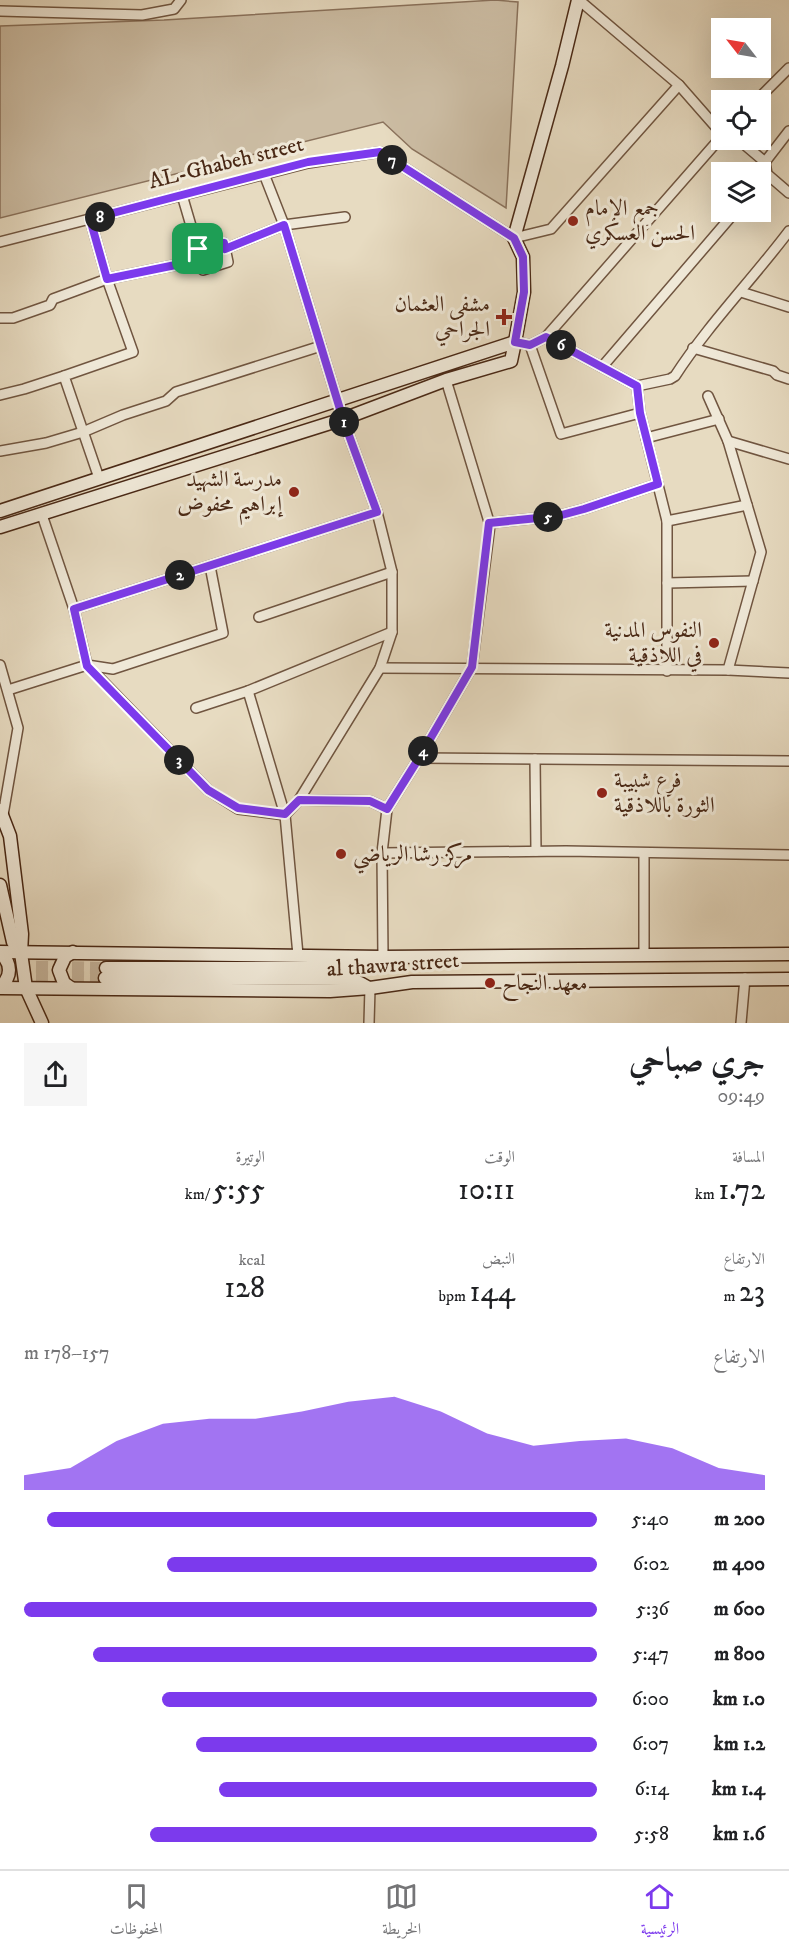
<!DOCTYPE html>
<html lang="ar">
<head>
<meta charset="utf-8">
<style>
  :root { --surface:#fff; --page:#f6f6f6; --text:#202124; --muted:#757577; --line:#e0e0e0; --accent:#7c3aed }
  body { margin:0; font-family:"IM FELL DW Pica",Amiri,serif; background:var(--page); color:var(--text); direction:rtl; height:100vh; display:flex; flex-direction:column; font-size:22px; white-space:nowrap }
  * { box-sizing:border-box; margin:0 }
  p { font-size:20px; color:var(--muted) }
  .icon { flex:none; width:33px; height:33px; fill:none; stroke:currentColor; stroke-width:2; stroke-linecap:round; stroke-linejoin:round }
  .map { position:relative; height:1023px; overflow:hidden; direction:ltr }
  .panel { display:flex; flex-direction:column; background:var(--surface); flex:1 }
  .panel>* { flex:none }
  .needle { width:39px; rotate:301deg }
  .buttons { position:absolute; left:711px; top:18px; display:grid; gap:12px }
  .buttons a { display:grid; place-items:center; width:60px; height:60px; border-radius:0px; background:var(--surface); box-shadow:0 6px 24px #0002; font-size:30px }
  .pin { position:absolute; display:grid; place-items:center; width:51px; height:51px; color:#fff; margin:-26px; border-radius:12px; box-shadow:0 3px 9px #0006 }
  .km { position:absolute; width:30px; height:30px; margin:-15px; border-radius:50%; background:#222; color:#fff; font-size:16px; line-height:30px; text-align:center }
  .round { display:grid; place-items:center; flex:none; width:63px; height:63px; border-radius:0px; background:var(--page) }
  .overview { display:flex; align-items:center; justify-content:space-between; height:102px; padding:0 24px }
  h1 { font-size:33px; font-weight:600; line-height:45px }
  .figures { display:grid; grid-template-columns:repeat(3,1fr); gap:9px; height:102px; padding:6px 24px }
  .figures div { display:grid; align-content:center }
  .figures b { font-size:30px; font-weight:600 }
  .figures small { font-size:16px; font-weight:400 }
  .figures p { font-size:16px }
  .chart { height:168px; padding:12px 24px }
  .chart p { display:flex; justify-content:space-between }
  .chart svg { width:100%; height:108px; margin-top:6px; fill:var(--accent); opacity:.7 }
  ul { padding:0 24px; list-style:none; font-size:20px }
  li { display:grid; grid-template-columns:96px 72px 1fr; align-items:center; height:45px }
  li i { height:15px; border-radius:8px; background:var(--accent) }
  .tab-bar { display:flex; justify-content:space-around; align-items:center; height:84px; border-top:2px solid var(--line); background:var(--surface); font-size:16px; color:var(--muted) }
  .tab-bar a { display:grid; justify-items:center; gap:3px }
  .tab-bar .selected { color:var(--accent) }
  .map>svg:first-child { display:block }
  .green { fill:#ccbda4; stroke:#8a725c; stroke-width:1.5 }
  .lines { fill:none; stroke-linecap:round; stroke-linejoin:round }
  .secondary-tunnel { stroke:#c7b79f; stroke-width:12; stroke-dasharray:12 6; stroke-linecap:butt }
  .street-casing { stroke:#705540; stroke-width:12 }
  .secondary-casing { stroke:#492815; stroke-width:15 }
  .street { stroke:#efe8d7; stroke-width:9 }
  .secondary { stroke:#efe8d7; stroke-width:12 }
  .route-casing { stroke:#fff; stroke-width:12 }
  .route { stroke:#7c3aed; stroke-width:8 }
  .poi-dot { fill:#8f2418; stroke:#efe8d7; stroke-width:2 }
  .labels { text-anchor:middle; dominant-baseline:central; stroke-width:6; stroke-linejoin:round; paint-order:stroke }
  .street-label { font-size:22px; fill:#492815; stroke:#efe8d7 }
  .poi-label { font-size:22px; fill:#492815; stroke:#efe8d7; text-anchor:start }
</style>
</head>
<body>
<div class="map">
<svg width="789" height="1023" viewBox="0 0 789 1023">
  <rect width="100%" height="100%" fill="#e7dbc1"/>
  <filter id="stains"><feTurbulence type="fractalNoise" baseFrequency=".00333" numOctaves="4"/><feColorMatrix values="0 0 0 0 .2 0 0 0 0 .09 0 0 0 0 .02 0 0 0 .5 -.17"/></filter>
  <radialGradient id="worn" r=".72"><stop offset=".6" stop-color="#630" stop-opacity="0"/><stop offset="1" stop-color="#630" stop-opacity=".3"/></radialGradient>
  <polygon class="green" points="495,0 518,2 506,208 412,149 383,122 0,218 0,26 164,20"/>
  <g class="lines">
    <g class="secondary-tunnel">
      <polyline points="0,966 106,968"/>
      <polyline points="0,976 105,978"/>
    </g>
    <g class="street-casing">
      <g id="street">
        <polyline points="579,0 679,85 722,134"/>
        <polyline points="0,11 142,15 174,9 181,0"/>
        <polyline points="757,100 789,68"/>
        <polyline points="739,140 765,162 767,174 789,193"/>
        <polyline points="765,162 789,131"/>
        <polyline points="182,195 199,253"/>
        <polyline points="90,219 107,279 133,352 64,376 99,478"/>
        <polyline points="0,242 308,163 380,152 514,238 551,229 679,85"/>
        <polyline points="225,249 284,225 345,217"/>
        <polyline points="741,292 789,307"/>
        <polyline points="0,318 13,318 50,305 53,299 107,279 200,260 203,270 228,262 224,243 198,249"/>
        <polyline points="546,337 722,136"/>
        <path d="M515,342L530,345L546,337L637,386L670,379L675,376C708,325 752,280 789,231"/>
        <polyline points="530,345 561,434 640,413"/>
        <polyline points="693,348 773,371 777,375 789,379"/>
        <polyline points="602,367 735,212"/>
        <polyline points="637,386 640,413 667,521 667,671"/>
        <polyline points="0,395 24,389 64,376"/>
        <polyline points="708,396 728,441 761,552 728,670"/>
        <polyline points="646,438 719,419"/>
        <polyline points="728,441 789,459"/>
        <polyline points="0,451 46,443 83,432 123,415 166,401 176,392 321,346"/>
        <polyline points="42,515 74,609 87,665 208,790 238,809 285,815 299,800 380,668 392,632 392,572 377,512 343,419 284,225 264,174"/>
        <polyline points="667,521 747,505"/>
        <polyline points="489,523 558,516 584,509 658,484"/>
        <polyline points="667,583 753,581"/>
        <polyline points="74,609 377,512"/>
        <polyline points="259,617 392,572"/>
        <polyline points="0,665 18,728 3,815"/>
        <polyline points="380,668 728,670 789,673"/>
        <polyline points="8,690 87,665 113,669 223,633 210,566"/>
        <polyline points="248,691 285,815 298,955"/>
        <polyline points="196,708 248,691 392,632"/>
        <polyline points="419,758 789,761"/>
        <polyline points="535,759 536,851"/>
        <polyline points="299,800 370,801 387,809"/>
        <polyline points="382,853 566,851 789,855"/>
        <polyline points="644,853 644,955"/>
        <polyline points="383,957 382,853 387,809 419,758 472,667 490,525 446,380"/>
        <polyline points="369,1023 370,988"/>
        <polyline points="741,1023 745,978"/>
      </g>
    </g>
    <g class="secondary-casing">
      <g id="secondary">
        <polyline points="515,342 524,292 523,257 514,238 562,66 578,0"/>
        <polyline points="0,511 515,342 511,361 446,380 343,419 0,527"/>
        <polyline points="0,810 10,836 22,934 21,953 26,988 42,1023"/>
        <polyline points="0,885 13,942 21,953"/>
        <polyline points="0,952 383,957 789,954"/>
        <path d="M0,953C12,963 12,977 0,987"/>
        <polyline points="106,968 348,968 361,964 371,958"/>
        <polyline points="105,978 347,979 360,983 369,988"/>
        <polyline points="0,988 330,991 370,988 412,982 789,979"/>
        <polyline points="71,988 64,983 59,970 65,957 73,952"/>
      </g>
    </g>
    <use href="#street" class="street"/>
    <use href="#secondary" class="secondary"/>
  </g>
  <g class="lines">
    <g class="route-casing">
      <polygon id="route" points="380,152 514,238 523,257 524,292 515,342 530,345 546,337 637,386 640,413 658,484 584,509 558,516 489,523 472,667 419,758 387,809 370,801 299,800 285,814 238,808 208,790 87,666 74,609 377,512 343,419 284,225 225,249 224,243 198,249 200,260 107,279 90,219 308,162"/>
    </g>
    <use href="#route" class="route"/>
  </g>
  <g class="poi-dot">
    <circle cx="573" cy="221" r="6"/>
    <path d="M501 308h6v6h6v6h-6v6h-6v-6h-6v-6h6z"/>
    <circle cx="294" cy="492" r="6"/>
    <circle cx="714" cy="643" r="6"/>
    <circle cx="602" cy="793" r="6"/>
    <circle cx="341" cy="854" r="6"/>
    <circle cx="490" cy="983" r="6"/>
  </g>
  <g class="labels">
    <g class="street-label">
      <text transform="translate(226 163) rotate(-14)">AL-Ghabeh street</text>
      <text transform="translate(393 965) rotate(-4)">al thawra street</text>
    </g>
    <g class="poi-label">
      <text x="585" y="208">جمع الإمام<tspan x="585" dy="25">الحسن العسكري</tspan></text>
      <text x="490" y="304" text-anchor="end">مشفى العثمان<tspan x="490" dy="25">الجراحي</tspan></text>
      <text x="282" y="479" text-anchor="end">مدرسة الشهيد<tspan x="282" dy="25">إبراهيم محفوض</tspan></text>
      <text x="702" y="630" text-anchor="end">النفوس المدنية<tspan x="702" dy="25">في اللاذقية</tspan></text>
      <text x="614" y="780">فرع شبيبة<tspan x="614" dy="25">الثورة باللاذقية</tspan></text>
      <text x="353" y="854">مركز رشا الرياضي</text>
      <text x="502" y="983">معهد النجاح</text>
    </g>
  </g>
  <rect width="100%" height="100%" filter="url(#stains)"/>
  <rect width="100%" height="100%" fill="url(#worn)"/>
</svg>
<div class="buttons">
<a><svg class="needle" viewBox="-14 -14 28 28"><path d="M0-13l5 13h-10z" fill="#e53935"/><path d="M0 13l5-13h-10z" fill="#757577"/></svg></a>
<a><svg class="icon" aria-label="locate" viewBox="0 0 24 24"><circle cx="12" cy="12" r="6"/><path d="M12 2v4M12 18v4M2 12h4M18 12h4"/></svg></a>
<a><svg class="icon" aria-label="layers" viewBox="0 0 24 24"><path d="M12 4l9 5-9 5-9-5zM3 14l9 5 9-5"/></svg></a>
</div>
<div class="pin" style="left:198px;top:249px;background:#1e9e55"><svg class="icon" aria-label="arrive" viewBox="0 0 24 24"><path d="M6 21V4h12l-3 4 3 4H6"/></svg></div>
<b class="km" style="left:344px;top:422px">1</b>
<b class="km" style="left:180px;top:575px">2</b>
<b class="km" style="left:179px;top:760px">3</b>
<b class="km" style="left:423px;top:751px">4</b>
<b class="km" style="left:548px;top:517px">5</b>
<b class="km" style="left:561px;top:345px">6</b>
<b class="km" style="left:392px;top:160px">7</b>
<b class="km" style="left:100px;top:217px">8</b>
</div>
<section class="panel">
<div class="overview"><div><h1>جري صباحي</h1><p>09:49</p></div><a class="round"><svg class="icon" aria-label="share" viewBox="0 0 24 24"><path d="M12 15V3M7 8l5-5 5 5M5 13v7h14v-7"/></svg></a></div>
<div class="figures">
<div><p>المسافة</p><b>1.72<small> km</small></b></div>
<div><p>الوقت</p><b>10:11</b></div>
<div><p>الوتيرة</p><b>5:55<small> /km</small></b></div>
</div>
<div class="figures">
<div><p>الارتفاع</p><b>23<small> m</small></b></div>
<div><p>النبض</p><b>144<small> bpm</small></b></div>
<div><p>kcal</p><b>128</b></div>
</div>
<div class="chart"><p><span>الارتفاع</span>157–178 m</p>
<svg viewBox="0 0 160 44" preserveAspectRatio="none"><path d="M0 44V38L10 35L20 24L30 17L40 15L50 15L60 12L70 8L80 6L90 12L100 21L110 26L120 24L130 23L140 27L150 35L160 38V44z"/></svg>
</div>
<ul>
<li><b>200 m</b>5:40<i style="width:96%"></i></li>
<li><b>400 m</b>6:02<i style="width:75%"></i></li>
<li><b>600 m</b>5:36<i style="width:100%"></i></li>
<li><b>800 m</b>5:47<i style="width:88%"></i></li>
<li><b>1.0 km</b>6:00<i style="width:76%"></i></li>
<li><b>1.2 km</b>6:07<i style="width:70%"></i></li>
<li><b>1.4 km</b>6:14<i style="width:66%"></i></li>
<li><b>1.6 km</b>5:58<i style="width:78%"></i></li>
</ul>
</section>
<nav class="tab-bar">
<a class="selected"><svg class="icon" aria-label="home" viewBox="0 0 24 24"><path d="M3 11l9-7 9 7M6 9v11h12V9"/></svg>الرئيسية</a>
<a><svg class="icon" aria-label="map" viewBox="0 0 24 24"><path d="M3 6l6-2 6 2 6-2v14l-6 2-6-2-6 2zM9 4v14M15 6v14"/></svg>الخريطة</a>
<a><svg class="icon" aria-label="saved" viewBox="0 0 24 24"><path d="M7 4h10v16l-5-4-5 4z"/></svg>المحفوظات</a>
</nav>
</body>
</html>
